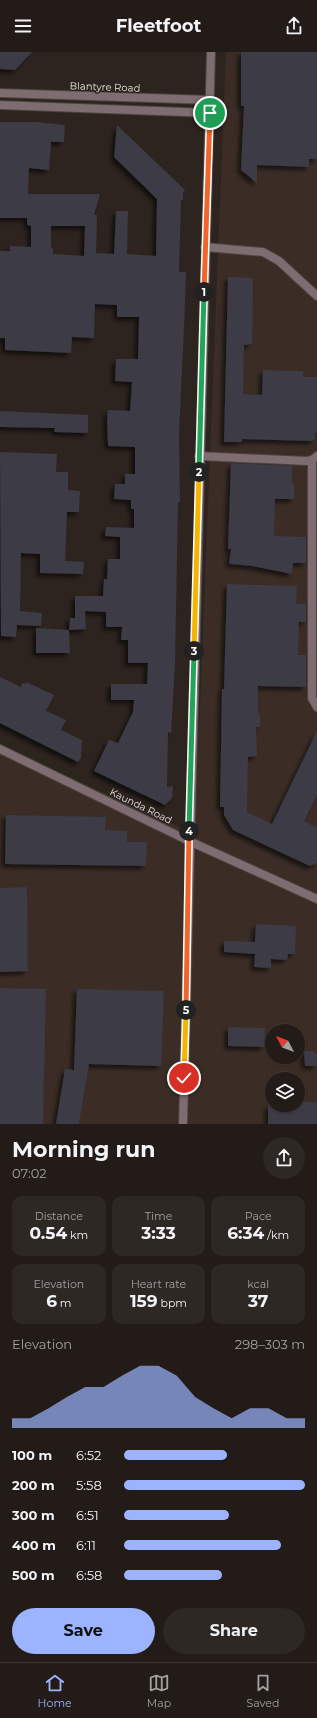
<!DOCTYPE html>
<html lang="en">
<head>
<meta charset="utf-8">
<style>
  :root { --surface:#221b18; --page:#2e2825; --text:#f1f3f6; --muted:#a2a1a2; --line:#3f3937; --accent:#9cb4fd }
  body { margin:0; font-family:Montserrat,sans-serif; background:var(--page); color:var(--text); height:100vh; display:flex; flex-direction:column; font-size:15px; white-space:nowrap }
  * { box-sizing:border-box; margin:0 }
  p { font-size:13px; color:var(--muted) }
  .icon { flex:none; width:22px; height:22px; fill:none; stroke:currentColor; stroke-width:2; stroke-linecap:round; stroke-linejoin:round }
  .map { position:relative; height:1072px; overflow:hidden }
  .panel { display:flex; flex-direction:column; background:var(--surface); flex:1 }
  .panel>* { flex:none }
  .needle { width:26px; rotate:311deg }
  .fabs { position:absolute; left:265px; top:972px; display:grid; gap:8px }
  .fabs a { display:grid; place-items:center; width:40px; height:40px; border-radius:50%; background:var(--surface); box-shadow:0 1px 3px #0004,0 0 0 1px var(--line); font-size:20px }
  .pin { position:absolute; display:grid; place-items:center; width:34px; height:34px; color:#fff; margin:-17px; border:2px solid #fff; border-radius:50%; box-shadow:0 1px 4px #0007 }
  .km { position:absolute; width:20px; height:20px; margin:-10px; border-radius:50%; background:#222; color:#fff; font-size:11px; line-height:20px; text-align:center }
  .round { display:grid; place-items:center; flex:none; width:42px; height:42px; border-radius:21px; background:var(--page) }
  .overview { display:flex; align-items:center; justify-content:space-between; height:68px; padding:0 12px }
  h1 { font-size:22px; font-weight:700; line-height:30px }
  .stats { display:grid; grid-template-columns:repeat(3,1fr); gap:6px; height:68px; padding:4px 12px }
  .stats div { display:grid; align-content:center; border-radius:10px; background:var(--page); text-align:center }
  .stats b { font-size:17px; font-weight:700 }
  .stats small { font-size:11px; font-weight:400 }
  .stats p { font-size:11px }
  .chart { height:112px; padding:8px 12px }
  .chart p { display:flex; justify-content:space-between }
  .chart svg { width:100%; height:72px; margin-top:4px; fill:var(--accent); opacity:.7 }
  .primary-button { display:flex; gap:8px; margin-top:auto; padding:8px 12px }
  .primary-button a { flex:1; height:46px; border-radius:24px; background:var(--accent); color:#111; font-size:16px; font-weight:700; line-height:46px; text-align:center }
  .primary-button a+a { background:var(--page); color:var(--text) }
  ul { padding:0 12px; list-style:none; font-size:13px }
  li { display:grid; grid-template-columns:64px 48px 1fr; align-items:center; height:30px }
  li i { height:10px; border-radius:5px; background:var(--accent) }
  header { display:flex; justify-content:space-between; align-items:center; height:52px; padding:0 12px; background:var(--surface); font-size:18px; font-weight:700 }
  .tab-bar { display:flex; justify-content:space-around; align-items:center; height:56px; border-top:1px solid var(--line); background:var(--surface); font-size:11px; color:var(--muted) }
  .tab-bar a { display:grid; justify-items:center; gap:2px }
  .tab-bar .selected { color:var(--accent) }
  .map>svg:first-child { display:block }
  .built { fill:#3b2d26; fill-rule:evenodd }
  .building { fill:#3c3b44; fill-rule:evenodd; filter:url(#shadow) }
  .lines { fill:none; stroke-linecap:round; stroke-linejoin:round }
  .minor-casing { stroke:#4a423e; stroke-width:10 }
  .minor { stroke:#7d6c70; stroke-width:8 }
  .split-1-casing { stroke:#fff; stroke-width:8 }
  .split-2-casing { stroke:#fff; stroke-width:8 }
  .split-3-casing { stroke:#fff; stroke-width:8 }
  .split-4-casing { stroke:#fff; stroke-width:8 }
  .split-5-casing { stroke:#fff; stroke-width:8 }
  .split-6-casing { stroke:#fff; stroke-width:8 }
  .split-1 { stroke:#f0652b; stroke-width:5 }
  .split-2 { stroke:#22a559; stroke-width:5 }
  .split-3 { stroke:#f5b400; stroke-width:5 }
  .split-4 { stroke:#22a559; stroke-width:5 }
  .split-5 { stroke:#f0652b; stroke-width:5 }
  .split-6 { stroke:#f5b400; stroke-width:5 }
  .labels { text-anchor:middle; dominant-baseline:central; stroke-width:3; stroke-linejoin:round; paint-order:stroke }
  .street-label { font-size:10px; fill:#e5dfdc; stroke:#2d2420 }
</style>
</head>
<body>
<header><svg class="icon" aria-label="menu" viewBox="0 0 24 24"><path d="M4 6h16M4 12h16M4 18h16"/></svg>Fleetfoot<svg class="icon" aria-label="share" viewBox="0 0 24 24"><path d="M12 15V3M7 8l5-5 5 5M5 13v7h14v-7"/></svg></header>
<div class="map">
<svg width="317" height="1072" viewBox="0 0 317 1072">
  <defs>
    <filter id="shadow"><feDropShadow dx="-3.5" dy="3.5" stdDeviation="2" flood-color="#0009"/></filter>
  </defs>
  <rect width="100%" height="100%" fill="#2d2420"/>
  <path class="built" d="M226,0H317V1072H0V694L195,782ZM272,979H298V1005H272ZM272,1027H298V1053H272Z"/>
  <g class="building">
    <polygon points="0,0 32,0 15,18 0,17"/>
    <polygon points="241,0 317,0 317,107 309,107 309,115 257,113 257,131 241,118 244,54 241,54"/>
    <path d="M0,70H36L65,73L64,90H51L49,118L29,116L28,142H100L94,163H97L96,201L114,202L116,159H128L127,202L156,204L157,147L114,105L117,73L185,138L183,141V148H181L179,220H186L184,276L179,382L180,450H178L175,612L171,681L168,680L167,735L173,734L172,746L165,753L94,719L109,688L118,691L133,660L134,648H111V632H147L148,611H128V588H121L122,575H106V560L85,559L86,577L69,578L70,566H75V544H103L104,527H107L108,507H120V485L105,484L106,475L134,476V457H131V448L114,447L115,432H125V422H135V395L108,394L107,369L108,358L130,359L132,330L115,329L116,307H138L139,265H117V253L95,252L94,286L72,285L71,301L5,298V286H0V199H10V194L31,195V174L27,173V166H0ZM51,174H85L84,204L53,202V196H51Z"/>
    <polygon points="228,225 253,226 252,292 244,293 243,342 262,343 263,318 303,319 303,325 317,325 317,381 315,381 315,387 312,389 242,387 242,390 224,390"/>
    <polygon points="0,359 88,363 88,381 54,380 55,376 0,375"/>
    <polygon points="0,400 57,402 56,420 68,420 68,438 80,439 79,460 67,460 65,509 84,510 83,522 40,521 40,502 21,501 20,559 42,561 41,574 17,573 16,585 1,584"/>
    <polygon points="231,411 292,414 292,432 294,432 294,447 275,447 274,484 306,485 306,511 293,511 292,522 252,514 229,512 231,497 228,497"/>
    <polygon points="227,532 297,534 296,552 306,552 306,570 299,570 298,603 306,603 306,635 258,634 258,663 260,663 260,675 256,675 257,704 248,705 247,760 272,772 317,679 317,743 304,769 317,776 317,811 310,814 233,778 224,763 224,755 220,755 222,637 224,637"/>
    <polygon points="36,576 69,578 70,601 36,601"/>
    <polygon points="0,625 21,635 22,631 25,632 26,630 54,643 46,659 66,668 61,678 82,688 81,706 78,710 0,671"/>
    <polygon points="6,763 106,765 105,778 127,779 127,790 147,790 146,814 5,812"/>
    <polygon points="27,835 28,919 0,920 0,836"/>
    <polygon points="256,872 296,874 295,902 288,902 287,908 271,907 271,916 254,915 255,902 224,900 224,889 255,890"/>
    <polygon points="0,936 46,937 43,1072 0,1072"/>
    <polygon points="77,937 164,939 161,1014 89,1012 79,1072 56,1072 65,1017 74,1018"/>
    <polygon points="228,975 265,976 264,995 228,994"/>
    <polygon points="304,999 315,999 315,1002 317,1002 317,1014 305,1014"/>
    <polygon points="298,1049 317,1050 317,1072 268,1072 268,1053 298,1053"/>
  </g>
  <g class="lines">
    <g class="minor-casing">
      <g id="minor">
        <polyline points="0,41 210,48"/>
        <polyline points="0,53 210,61"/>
        <polyline points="205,195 263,200 279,209 317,244"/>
        <polyline points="199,404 307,409 312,408 317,404"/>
        <polyline points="312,408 312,646 317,655"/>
        <polyline points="0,697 189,789 317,847"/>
        <polyline points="183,1072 211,0"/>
      </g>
    </g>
    <use href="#minor" class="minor"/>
  </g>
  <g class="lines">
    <g class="split-1-casing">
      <polyline id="split-1" points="204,240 210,61"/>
    </g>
    <g class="split-2-casing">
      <polyline id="split-2" points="199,420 204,240"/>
    </g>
    <g class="split-3-casing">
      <polyline id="split-3" points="194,599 199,420"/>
    </g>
    <g class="split-4-casing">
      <polyline id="split-4" points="189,779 194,599"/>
    </g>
    <g class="split-5-casing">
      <polyline id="split-5" points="186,958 189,779"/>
    </g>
    <g class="split-6-casing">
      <polyline id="split-6" points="184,1026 186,958"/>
    </g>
    <use href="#split-1" class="split-1"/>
    <use href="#split-2" class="split-2"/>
    <use href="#split-3" class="split-3"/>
    <use href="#split-4" class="split-4"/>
    <use href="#split-5" class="split-5"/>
    <use href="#split-6" class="split-6"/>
  </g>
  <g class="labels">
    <g class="street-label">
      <text transform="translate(105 35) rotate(2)">Blantyre Road</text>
      <text transform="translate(141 754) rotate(26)">Kaunda Road</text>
    </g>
  </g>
</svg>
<div class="fabs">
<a><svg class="needle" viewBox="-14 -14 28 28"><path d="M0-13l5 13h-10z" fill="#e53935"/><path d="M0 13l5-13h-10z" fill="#a2a1a2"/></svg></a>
<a><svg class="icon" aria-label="layers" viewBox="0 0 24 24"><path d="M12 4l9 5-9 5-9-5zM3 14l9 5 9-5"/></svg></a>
</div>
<div class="pin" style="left:210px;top:61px;background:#1e9e55"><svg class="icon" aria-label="arrive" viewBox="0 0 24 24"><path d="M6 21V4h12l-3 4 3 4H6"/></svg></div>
<div class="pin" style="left:184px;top:1026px;background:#d93025"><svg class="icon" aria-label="check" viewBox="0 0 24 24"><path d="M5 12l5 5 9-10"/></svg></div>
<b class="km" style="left:204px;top:240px">1</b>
<b class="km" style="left:199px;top:420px">2</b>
<b class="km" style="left:194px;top:599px">3</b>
<b class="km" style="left:189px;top:779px">4</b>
<b class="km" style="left:186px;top:958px">5</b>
</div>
<section class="panel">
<div class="overview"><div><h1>Morning run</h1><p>07:02</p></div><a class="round"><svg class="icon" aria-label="share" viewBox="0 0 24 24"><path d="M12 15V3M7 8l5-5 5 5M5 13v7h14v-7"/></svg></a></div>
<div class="stats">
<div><p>Distance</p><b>0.54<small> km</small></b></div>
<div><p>Time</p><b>3:33</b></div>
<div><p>Pace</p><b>6:34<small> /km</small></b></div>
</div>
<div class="stats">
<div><p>Elevation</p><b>6<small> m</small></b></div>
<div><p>Heart rate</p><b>159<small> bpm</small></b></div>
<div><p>kcal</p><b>37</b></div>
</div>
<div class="chart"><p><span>Elevation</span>298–303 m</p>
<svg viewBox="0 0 160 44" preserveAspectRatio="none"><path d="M0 44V38L10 38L20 32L30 25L40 19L50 19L60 12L70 6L80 6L90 12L100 25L110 32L120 38L130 32L140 32L150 38L160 38V44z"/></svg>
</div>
<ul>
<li><b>100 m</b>6:52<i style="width:57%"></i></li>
<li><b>200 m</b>5:58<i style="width:100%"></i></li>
<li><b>300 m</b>6:51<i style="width:58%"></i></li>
<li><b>400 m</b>6:11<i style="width:87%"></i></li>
<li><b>500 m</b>6:58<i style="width:54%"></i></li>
</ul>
<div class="primary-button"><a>Save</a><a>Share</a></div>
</section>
<nav class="tab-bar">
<a class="selected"><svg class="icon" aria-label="home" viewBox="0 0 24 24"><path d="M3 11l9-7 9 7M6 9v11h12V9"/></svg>Home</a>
<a><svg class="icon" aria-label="map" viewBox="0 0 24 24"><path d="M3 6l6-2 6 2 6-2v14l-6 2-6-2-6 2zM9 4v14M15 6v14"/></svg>Map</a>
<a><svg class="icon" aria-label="saved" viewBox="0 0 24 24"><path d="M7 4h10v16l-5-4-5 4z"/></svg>Saved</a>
</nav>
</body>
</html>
